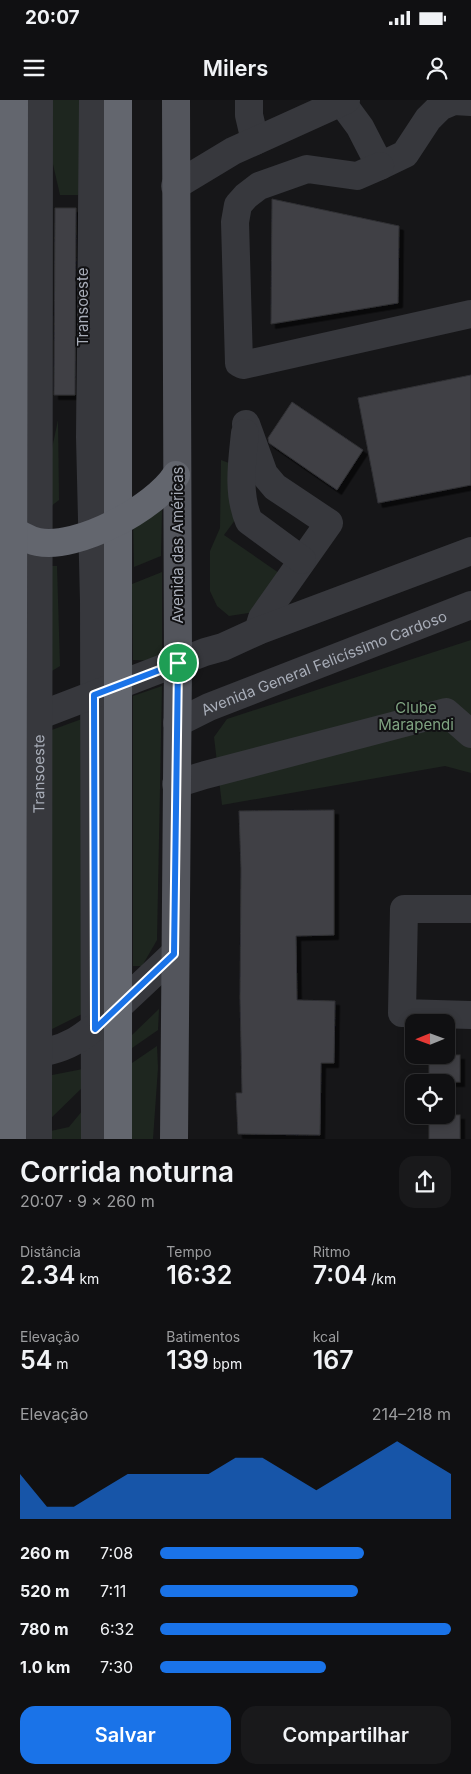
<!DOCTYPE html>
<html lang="pt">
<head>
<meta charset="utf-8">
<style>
  :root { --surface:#101012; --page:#19191b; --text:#f1f3f6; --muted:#9c9d9f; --line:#303032; --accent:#1a73e8 }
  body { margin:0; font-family:Inter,sans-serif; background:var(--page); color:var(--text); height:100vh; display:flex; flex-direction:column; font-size:19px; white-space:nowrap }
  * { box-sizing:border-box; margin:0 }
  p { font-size:16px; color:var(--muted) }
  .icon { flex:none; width:28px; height:28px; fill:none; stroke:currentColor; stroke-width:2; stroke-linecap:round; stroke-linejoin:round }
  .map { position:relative; height:1039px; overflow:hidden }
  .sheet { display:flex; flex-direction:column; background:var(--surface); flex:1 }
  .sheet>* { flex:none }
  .needle { width:32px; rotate:269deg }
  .controls { position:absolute; left:405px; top:914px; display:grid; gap:10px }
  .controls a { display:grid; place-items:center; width:50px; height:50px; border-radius:10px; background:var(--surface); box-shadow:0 2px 8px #0003,0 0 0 1px var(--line); font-size:25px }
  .pin { position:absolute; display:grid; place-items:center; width:42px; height:42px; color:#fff; margin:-21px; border:2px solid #fff; border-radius:50%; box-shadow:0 1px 5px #0007 }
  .round { display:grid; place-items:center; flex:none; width:52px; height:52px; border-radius:15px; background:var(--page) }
  .head { display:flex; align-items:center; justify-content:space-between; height:85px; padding:0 20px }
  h1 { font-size:28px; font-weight:600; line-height:38px }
  .stats { display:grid; grid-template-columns:repeat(3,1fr); gap:8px; height:85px; padding:5px 20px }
  .stats div { display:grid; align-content:center }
  .stats b { font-size:25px; font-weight:600 }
  .stats small { font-size:14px; font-weight:400 }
  .stats p { font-size:14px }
  .chart { height:140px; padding:10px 20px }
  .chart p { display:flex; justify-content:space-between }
  .chart svg { width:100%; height:90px; margin-top:5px; fill:var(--accent); opacity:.7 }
  .button { display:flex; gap:10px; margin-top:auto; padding:10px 20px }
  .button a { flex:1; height:58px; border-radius:15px; background:var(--accent); color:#fff; font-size:20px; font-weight:600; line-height:58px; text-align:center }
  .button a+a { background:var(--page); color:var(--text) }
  ul { padding:0 20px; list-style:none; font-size:16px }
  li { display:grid; grid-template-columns:80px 60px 1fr; align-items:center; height:38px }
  li i { height:12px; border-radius:6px; background:var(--accent) }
  .status { display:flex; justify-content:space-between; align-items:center; height:35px; padding:0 25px; background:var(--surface); direction:ltr }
  .status svg { height:14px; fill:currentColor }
  header { display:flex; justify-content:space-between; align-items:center; height:65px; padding:0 20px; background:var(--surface); font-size:22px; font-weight:600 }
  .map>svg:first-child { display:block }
  .green { fill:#1e261f }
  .building { fill:#404145; stroke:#303034; filter:url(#shadow) }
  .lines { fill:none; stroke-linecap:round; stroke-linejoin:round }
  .minor { stroke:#37383d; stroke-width:28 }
  .major { stroke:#53555c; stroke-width:28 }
  .highway { stroke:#63666e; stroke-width:28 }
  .route-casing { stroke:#fff; stroke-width:10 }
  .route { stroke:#1a73e8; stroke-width:6 }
  .labels { text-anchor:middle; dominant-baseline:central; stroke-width:4; stroke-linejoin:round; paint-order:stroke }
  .street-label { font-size:15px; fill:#a8adb8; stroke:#111113 }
  .park-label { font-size:15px; fill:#7fa381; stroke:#111113 }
</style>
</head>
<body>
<div class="status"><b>20:07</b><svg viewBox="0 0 49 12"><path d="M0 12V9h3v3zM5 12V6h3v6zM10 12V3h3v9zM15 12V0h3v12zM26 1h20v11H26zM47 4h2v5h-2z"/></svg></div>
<header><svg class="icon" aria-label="menu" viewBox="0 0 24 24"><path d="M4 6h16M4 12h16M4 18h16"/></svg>Milers<svg class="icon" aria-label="person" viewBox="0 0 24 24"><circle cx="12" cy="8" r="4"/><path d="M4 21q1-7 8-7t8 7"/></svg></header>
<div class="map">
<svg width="471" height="1039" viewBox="0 0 471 1039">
  <defs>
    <filter id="shadow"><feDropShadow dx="4.5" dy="4.5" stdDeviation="0" flood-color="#0009"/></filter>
  </defs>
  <rect width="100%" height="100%" fill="#161618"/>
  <g class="green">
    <polygon points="49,0 87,0 87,47 78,95 60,95 50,51"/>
    <polygon points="58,320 59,400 46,410 49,363"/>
    <polygon points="221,360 229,363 238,416 224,435 279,473 255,512 229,516 217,506 210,491 210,451 220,428"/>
    <polygon points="162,410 161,456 134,467 133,419"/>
    <polygon points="46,466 57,466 60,566 47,574"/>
    <polygon points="162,472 162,561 133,560 132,484"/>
    <polygon points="471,540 471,673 445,666 222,705 214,637 227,619"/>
    <polygon points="162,586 157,840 142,866 133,866 133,596"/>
    <polygon points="90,616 88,911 50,930 49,631"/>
    <polygon points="159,909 158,930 132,948 131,936"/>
    <polygon points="157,946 158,968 153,1039 132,1039 132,963"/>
    <polygon points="88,968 89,981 46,1023 47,976"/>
    <polygon points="92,999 91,1039 46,1039 46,1032 69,1027"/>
  </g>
  <g class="building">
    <polygon points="272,99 399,126 398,203 271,224"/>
    <polygon points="55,108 76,108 75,295 54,295"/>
    <polygon points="471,275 471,385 378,403 358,298"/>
    <polygon points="292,302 363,350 337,390 269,343 268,338"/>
    <polygon points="334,710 334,835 296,836 297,900 335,901 334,963 321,963 320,1035 238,1034 236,993 242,993 240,898 241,769 239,711"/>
    <rect x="429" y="955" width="31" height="27"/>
    <rect x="429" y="1015" width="31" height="24"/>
  </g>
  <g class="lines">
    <g class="minor">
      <polyline points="93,0 90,337 94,501 95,1039"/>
      <polyline points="249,0 249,15 255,41"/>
      <polyline points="340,0 360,27 380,66 405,54 428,19 440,7 454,1 471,2"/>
      <polyline points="380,66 357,76 307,69 259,86 246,96 238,105 235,122 239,263 243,265 471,214"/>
      <polyline points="175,86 233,51 346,0"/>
      <polyline points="246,324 264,374 275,387 329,423 262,518 258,531"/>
      <path d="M245,333C242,362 237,393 249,421L302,460"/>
      <path id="s1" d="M177,623L209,607L471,505"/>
      <polyline points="24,626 38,616 205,552 223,547 258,531 471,451"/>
      <polyline points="176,684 205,675 446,612 471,634"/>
      <polyline points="471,809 404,809 402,913 471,915"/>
      <path d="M21,955C67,953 86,936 118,907C137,889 155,872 174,854"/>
      <path id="s2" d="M38,1039L39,0"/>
    </g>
    <polyline class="major" points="174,1039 178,563 176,0"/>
    <g class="highway">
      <polyline points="118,0 118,1039"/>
      <path d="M0,422C12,430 24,439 38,442C77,450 155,408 176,375"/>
      <polyline points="12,1039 14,0"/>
    </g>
  </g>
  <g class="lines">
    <g class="route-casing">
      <polygon id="route" points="178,563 174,854 95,929 94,595"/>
    </g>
    <use href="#route" class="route"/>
  </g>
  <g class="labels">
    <g class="street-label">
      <text transform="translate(82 207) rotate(-90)">Transoeste</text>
      <text transform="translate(177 445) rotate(-90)">Avenida das Américas</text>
      <text stroke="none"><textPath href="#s1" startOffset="159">Avenida General Felicíssimo Cardoso</textPath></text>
      <text stroke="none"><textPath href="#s2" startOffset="365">Transoeste</textPath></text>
    </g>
    <g class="park-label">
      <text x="416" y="607">Clube<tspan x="416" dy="17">Marapendi</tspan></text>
    </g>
  </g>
</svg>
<div class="controls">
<a><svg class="needle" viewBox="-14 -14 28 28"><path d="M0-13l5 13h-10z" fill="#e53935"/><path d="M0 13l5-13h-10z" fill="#9c9d9f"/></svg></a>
<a><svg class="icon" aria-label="locate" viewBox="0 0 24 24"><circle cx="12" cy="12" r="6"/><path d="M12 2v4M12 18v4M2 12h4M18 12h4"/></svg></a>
</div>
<div class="pin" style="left:178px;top:563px;background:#1e9e55"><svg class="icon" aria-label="arrive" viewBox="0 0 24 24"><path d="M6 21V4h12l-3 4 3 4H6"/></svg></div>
</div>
<section class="sheet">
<div class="head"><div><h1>Corrida noturna</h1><p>20:07 · 9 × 260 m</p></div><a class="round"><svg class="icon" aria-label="share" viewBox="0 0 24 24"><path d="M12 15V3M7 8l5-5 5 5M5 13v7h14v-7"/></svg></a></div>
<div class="stats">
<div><p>Distância</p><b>2.34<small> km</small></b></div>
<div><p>Tempo</p><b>16:32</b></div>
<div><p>Ritmo</p><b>7:04<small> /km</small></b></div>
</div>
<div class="stats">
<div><p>Elevação</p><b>54<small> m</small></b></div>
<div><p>Batimentos</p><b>139<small> bpm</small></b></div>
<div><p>kcal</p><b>167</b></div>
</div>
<div class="chart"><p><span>Elevação</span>214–218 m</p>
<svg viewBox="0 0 160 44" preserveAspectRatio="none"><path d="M0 44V22L10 38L20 38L30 30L40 22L50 22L60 22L70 22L80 14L90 14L100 22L110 30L120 22L130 14L140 6L150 14L160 22V44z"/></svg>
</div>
<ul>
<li><b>260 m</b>7:08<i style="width:70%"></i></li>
<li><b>520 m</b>7:11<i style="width:68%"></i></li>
<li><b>780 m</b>6:32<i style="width:100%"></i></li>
<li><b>1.0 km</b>7:30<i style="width:57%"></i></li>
</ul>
<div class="button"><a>Salvar</a><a>Compartilhar</a></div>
</section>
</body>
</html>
